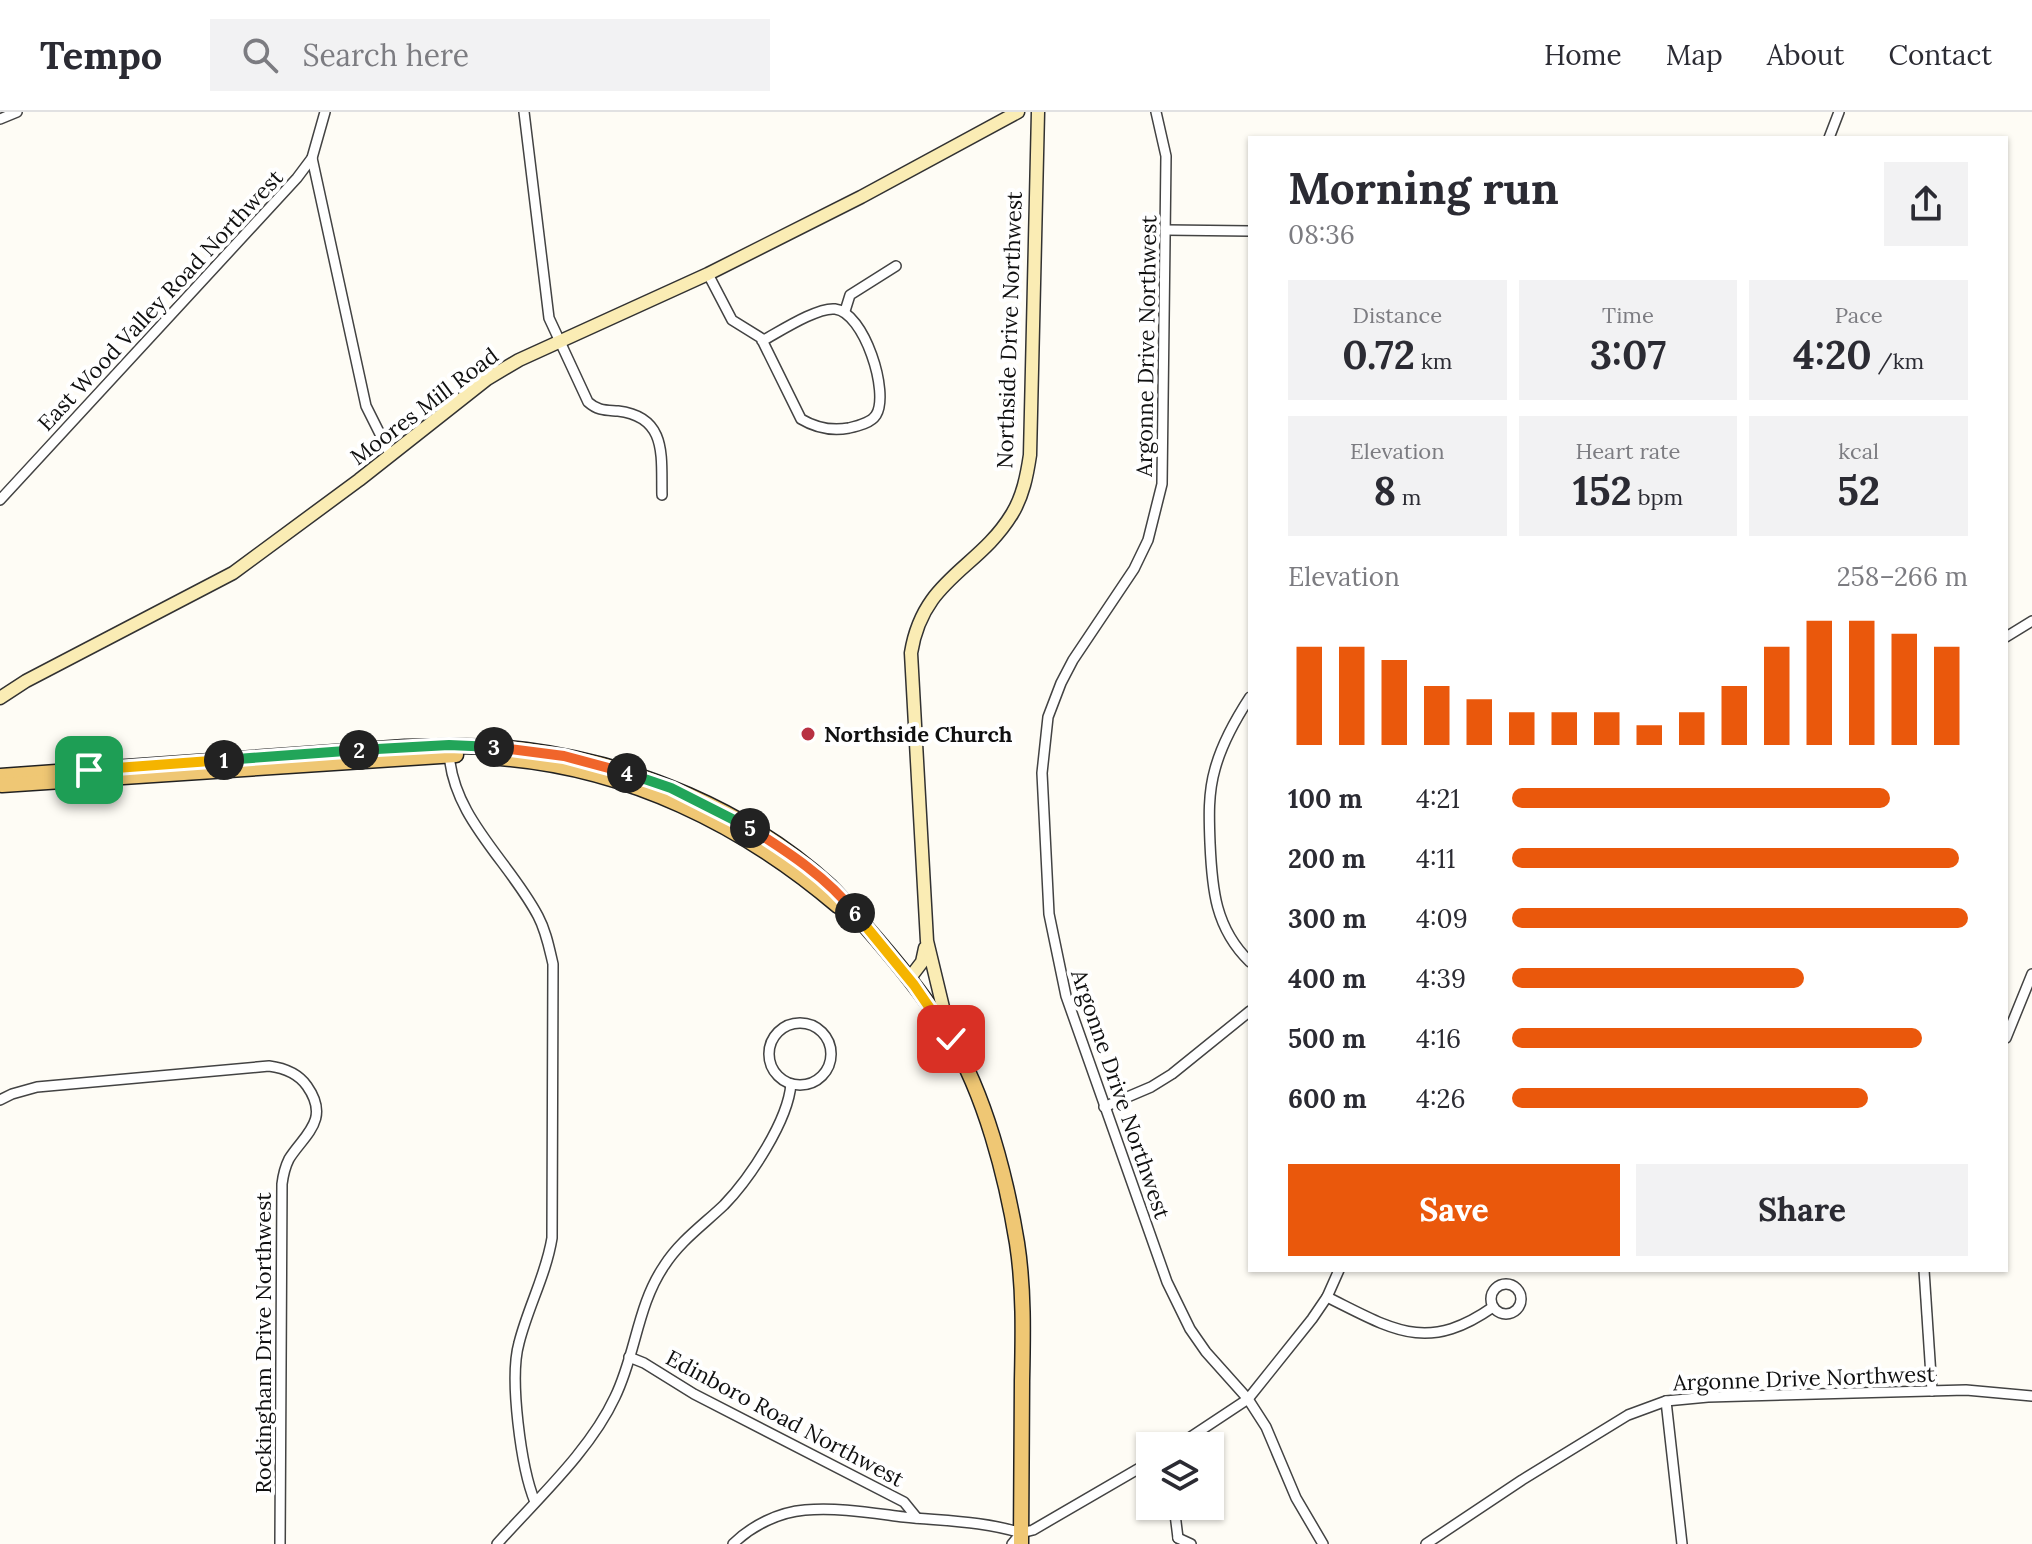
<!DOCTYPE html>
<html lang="en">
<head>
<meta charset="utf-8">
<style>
  :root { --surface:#fff; --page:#f2f2f3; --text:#2b2b33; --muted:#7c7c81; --line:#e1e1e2; --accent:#ea580c }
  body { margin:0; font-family:Lora,serif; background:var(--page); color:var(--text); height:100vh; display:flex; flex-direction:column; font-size:30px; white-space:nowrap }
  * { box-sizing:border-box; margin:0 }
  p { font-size:26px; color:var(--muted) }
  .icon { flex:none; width:44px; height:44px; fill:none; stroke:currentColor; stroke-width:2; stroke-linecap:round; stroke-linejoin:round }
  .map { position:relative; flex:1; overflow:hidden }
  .drawer { position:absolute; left:1248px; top:24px; width:760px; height:1136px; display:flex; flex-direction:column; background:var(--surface); border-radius:0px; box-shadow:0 2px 6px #0004 }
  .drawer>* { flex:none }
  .tools { position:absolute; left:1136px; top:1320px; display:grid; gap:16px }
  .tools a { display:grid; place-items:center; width:88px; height:88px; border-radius:0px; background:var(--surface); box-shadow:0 2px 6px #0004; font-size:40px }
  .pin { position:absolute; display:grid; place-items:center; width:68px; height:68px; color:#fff; margin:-34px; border-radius:16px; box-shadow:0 4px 12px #0006 }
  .km { position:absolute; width:40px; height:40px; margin:-20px; border-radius:50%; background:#222; color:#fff; font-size:22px; line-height:40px; text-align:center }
  .round { display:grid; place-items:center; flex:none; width:84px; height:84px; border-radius:0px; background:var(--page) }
  .head { display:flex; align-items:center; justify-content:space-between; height:136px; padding:0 40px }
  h1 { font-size:44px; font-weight:700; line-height:60px }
  .stats { display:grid; grid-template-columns:repeat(3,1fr); gap:12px; height:136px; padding:8px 40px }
  .stats div { display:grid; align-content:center; border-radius:0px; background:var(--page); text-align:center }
  .stats b { font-size:40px; font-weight:700 }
  .stats small { font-size:22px; font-weight:400 }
  .stats p { font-size:22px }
  .chart { height:224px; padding:16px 40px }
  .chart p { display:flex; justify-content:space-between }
  .chart svg { width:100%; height:144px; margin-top:8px; stroke:var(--accent); stroke-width:6 }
  .cta { display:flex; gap:16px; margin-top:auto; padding:16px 40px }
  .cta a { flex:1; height:92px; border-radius:0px; background:var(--accent); color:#fff; font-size:32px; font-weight:700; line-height:92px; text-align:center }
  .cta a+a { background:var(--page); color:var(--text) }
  ul { padding:0 40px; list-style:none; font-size:26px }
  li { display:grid; grid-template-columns:128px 96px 1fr; align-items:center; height:60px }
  li i { height:20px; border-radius:10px; background:var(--accent) }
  header { display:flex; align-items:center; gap:48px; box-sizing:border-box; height:112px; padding:0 40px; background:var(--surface); border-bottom:2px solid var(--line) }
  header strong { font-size:38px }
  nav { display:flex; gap:44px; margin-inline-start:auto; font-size:28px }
  .search { width:560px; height:72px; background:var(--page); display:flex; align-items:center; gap:20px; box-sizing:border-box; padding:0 28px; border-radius:0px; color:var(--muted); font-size:30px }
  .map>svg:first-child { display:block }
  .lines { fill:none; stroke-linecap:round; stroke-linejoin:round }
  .street-casing { stroke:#434343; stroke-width:12 }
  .secondary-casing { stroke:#323232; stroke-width:15 }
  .primary-casing { stroke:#212121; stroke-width:17 }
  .street { stroke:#fff; stroke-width:9 }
  .secondary { stroke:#faecb4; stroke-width:12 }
  .primary { stroke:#efc774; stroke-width:14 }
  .split-1-casing { stroke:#fff; stroke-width:16 }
  .split-2-casing { stroke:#fff; stroke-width:16 }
  .split-3-casing { stroke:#fff; stroke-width:16 }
  .split-4-casing { stroke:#fff; stroke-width:16 }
  .split-5-casing { stroke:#fff; stroke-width:16 }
  .split-6-casing { stroke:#fff; stroke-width:16 }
  .split-7-casing { stroke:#fff; stroke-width:16 }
  .split-1 { stroke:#f5b400; stroke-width:10 }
  .split-2 { stroke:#22a559; stroke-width:10 }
  .split-3 { stroke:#22a559; stroke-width:10 }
  .split-4 { stroke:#f0652b; stroke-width:10 }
  .split-5 { stroke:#22a559; stroke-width:10 }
  .split-6 { stroke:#f0652b; stroke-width:10 }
  .split-7 { stroke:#f5b400; stroke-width:10 }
  .poi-dot { fill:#b83142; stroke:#fff; stroke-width:3 }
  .labels { text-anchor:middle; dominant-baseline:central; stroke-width:8; stroke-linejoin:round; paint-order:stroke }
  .street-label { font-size:22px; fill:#101010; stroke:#fff }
  .poi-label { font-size:22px; font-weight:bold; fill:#101010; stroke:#fff; text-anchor:start }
</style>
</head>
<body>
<header>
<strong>Tempo</strong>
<div class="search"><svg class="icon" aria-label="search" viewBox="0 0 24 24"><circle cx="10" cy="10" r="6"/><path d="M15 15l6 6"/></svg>Search here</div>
<nav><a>Home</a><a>Map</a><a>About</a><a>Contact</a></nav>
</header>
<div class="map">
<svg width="2032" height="1432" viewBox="0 0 2032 1432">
  <rect width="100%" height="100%" fill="#fefcf5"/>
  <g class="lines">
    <g class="street-casing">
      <g id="street">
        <path d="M524,0L549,206L588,290C598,299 606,298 618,299C668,305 661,345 662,383"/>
        <polyline points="1156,0 1166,44 1162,372 1148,428 1134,457 1073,548 1061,571 1048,605 1042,661 1049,802 1066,884 1167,1170 1190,1217 1206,1240 1248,1287 1266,1315 1296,1386 1323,1432"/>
        <polyline points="0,7 17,0"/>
        <polyline points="1829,26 1839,0"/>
        <polyline points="312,46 366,294 391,344"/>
        <polyline points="1166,118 1250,119"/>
        <path d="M708,162L732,208L761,226L801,307C816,316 832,319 849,316C858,314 871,311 876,303C890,281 864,200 835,197C817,195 779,220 762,229"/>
        <polyline points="845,199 850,183 896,154"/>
        <polyline points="0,388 297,66 312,46 325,0"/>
        <polyline points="2006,525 2032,509"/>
        <path d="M1250,585C1235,608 1222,631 1215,657C1208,681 1209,706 1210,731C1212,777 1215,816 1250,850"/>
        <path d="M449,640C452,705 510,750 538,804C546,819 549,835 553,852L552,1126C546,1163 528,1195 519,1231C509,1266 521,1356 535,1390"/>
        <circle cx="800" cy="942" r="31"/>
        <polyline points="2006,926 2032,862"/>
        <path d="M0,988L12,982L37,975L269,954C284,956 298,961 307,974C331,1008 304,1023 289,1047C285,1055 283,1064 282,1072L280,1432"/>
        <polyline points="1104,995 1151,975 1172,962 1250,899"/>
        <polyline points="1924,1158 1932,1279"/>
        <circle cx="1506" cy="1187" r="15"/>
        <path d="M1327,1185C1392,1217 1426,1242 1493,1195"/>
        <polyline points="629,1245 644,1251 694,1282 904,1390 917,1406"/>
        <polyline points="1666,1289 1682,1432"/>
        <polyline points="1177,1334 1248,1287 1312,1207 1327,1185 1339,1158"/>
        <polyline points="1174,1394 1178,1426"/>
        <polyline points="1178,1426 1191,1432"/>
        <path d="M497,1432C537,1387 590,1339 615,1285C636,1242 637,1194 664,1154C680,1129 703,1113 724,1093C750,1066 788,1009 791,972"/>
        <path d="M733,1432C751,1414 779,1400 805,1398C837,1395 872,1401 904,1405C943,1409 984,1409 1021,1421"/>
        <polyline points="1012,1432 1021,1421 1033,1418 1150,1350"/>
        <polyline points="1426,1432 1522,1368 1628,1303 1666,1289 1708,1285 1966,1278 2032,1284"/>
      </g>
    </g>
    <g class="secondary-casing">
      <g id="secondary">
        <polyline points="0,586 26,569 233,461 359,368 487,267 519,248 708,162 861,85 1018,0"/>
        <polyline points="909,867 922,850 925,836"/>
        <path d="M947,912L927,829L911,541C923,466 978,458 1012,402C1023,384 1027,363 1030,343L1038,0"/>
      </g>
    </g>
    <g class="primary-casing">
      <g id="primary">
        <path d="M500,646C627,656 742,712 838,794"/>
        <path d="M0,664L405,635C446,634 486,633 526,638C635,652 749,699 830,774C843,787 854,801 866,815C896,849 926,885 950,925C985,983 1006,1064 1017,1131C1024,1176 1023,1223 1022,1269C1022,1323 1021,1378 1021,1432"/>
        <polyline points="2,673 456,643"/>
      </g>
    </g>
    <use href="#street" class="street"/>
    <use href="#secondary" class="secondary"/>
    <use href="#primary" class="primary"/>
  </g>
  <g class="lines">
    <g class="split-1-casing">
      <polyline id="split-1" points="89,658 224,648"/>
    </g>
    <g class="split-2-casing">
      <polyline id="split-2" points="224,648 359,638"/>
    </g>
    <g class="split-3-casing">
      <polyline id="split-3" points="359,638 449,633 494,635"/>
    </g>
    <g class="split-4-casing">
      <polyline id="split-4" points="494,635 564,644 627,661"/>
    </g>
    <g class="split-5-casing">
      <polyline id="split-5" points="627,661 671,676 750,716"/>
    </g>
    <g class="split-6-casing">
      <path id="split-6" d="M750,716C788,740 828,766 855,801"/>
    </g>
    <g class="split-7-casing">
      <polyline id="split-7" points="855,801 914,873 951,927"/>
    </g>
    <use href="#split-1" class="split-1"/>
    <use href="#split-2" class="split-2"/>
    <use href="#split-3" class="split-3"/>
    <use href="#split-4" class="split-4"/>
    <use href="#split-5" class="split-5"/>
    <use href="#split-6" class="split-6"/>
    <use href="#split-7" class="split-7"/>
  </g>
  <circle class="poi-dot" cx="808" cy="622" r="8"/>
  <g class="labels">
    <g class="street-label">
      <text transform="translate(160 188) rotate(-47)">East Wood Valley Road Northwest</text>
      <text transform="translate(1009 218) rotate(-88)">Northside Drive Northwest</text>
      <text transform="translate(1146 234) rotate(-89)">Argonne Drive Northwest</text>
      <text transform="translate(424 294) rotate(-37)">Moores Mill Road</text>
      <text transform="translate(1121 982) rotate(71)">Argonne Drive Northwest</text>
      <text transform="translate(263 1231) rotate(-90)">Rockingham Drive Northwest</text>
      <text transform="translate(1804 1266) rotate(-2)">Argonne Drive Northwest</text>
      <text transform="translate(785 1306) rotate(28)">Edinboro Road Northwest</text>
    </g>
    <g class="poi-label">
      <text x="824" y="622">Northside Church</text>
    </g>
  </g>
</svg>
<div class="tools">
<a><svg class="icon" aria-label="layers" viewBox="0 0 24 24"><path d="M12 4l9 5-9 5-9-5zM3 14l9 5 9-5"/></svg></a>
</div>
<div class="pin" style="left:89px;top:658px;background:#1e9e55"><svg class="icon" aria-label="arrive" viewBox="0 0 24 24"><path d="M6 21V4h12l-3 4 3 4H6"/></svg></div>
<div class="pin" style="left:951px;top:927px;background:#d93025"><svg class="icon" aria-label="check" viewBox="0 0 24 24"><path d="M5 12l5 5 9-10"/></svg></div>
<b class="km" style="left:224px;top:648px">1</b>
<b class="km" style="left:359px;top:638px">2</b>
<b class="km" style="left:494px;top:635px">3</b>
<b class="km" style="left:627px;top:661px">4</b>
<b class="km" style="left:750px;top:716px">5</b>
<b class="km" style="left:855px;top:801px">6</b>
<section class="drawer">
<div class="head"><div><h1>Morning run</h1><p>08:36</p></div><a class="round"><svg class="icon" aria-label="share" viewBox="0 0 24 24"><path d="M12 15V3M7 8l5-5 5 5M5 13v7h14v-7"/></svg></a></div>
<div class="stats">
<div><p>Distance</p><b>0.72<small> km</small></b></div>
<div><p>Time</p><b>3:07</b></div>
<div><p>Pace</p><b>4:20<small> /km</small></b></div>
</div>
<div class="stats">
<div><p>Elevation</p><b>8<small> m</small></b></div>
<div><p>Heart rate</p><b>152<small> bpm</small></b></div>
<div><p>kcal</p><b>52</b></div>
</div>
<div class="chart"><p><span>Elevation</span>258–266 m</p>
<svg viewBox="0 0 160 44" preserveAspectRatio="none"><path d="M5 44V14M15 44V14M25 44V18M35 44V26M45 44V30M55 44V34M65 44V34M75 44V34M85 44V38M95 44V34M105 44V26M115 44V14M125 44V6M135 44V6M145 44V10M155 44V14"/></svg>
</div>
<ul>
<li><b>100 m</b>4:21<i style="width:83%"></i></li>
<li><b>200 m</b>4:11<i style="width:98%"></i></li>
<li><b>300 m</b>4:09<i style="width:100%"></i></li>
<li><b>400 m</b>4:39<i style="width:64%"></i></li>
<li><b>500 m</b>4:16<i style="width:90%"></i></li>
<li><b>600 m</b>4:26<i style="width:78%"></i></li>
</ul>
<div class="cta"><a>Save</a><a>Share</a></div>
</section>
</div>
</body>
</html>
